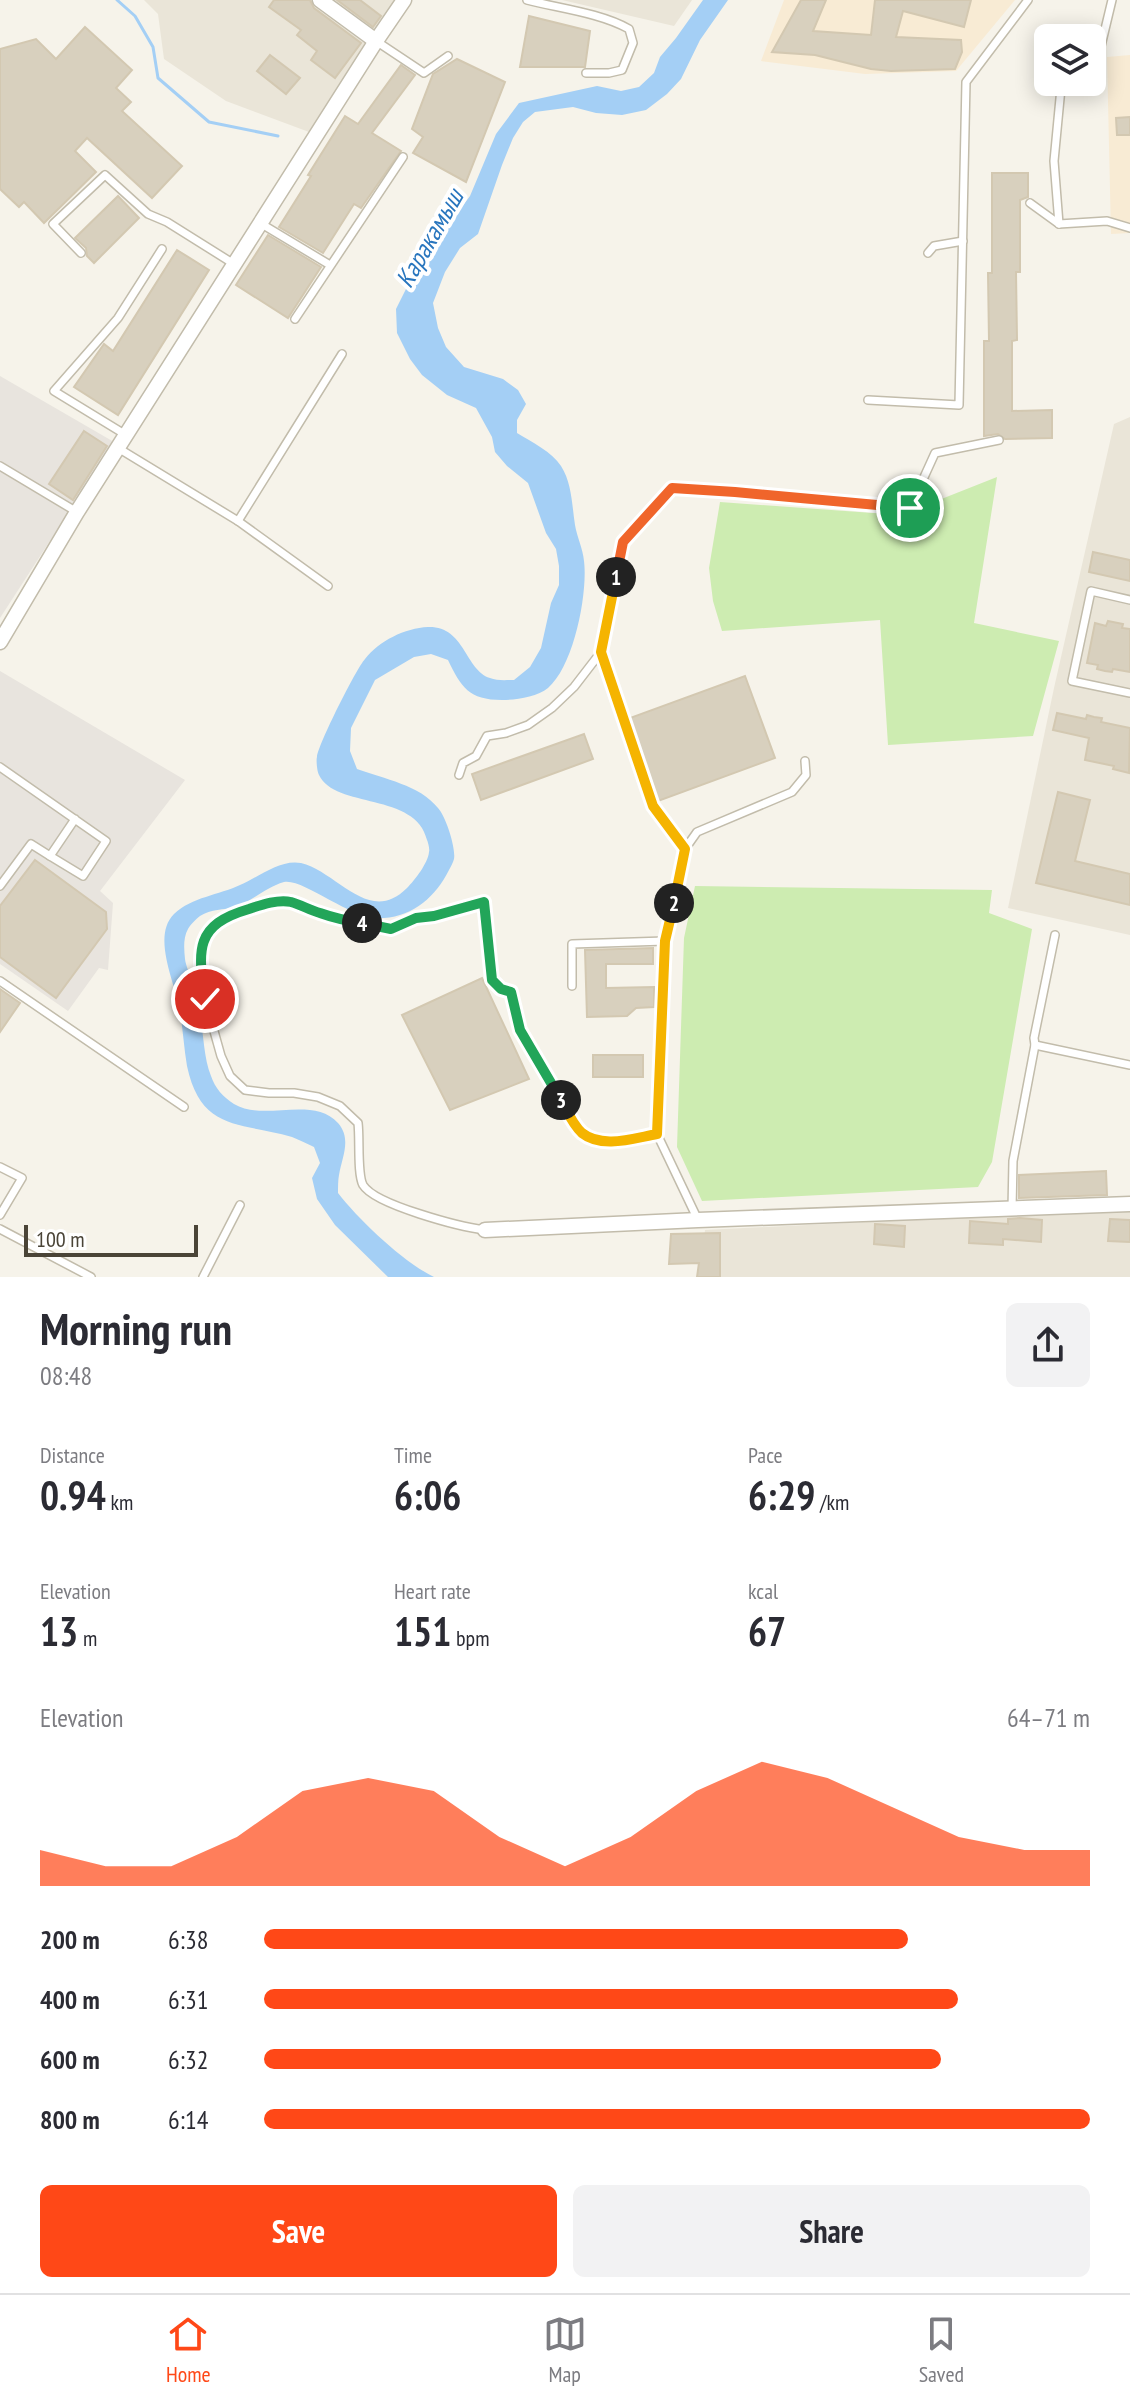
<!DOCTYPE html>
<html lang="en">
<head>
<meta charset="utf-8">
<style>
  :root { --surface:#fff; --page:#f2f2f3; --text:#2b2b33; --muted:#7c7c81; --line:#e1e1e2; --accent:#ff4817 }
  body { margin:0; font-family:"PT Sans Narrow",sans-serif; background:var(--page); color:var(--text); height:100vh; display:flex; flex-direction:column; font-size:30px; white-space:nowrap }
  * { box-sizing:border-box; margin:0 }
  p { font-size:26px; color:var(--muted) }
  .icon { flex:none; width:44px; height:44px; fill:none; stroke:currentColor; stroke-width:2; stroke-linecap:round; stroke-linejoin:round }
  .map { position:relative; height:1277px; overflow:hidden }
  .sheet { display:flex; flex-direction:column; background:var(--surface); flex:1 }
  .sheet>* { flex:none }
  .controls { position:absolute; left:1034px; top:24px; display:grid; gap:16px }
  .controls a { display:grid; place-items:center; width:72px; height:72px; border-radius:12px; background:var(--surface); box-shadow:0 4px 20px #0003; font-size:40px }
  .scale { position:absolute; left:24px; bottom:20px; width:174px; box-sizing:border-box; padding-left:8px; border:4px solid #4a4437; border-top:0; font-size:22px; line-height:28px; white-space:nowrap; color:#4a4437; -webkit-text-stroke:6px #fff; paint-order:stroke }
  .pin { position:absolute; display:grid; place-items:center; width:68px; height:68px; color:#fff; margin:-34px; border:4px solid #fff; border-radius:50%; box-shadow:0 2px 8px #0007 }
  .km { position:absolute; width:40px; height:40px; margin:-20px; border-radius:50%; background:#222; color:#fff; font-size:22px; line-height:40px; text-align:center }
  .round { display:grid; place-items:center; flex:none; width:84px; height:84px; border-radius:12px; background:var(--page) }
  .headline { display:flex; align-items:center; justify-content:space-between; height:136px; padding:0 40px }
  h1 { font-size:44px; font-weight:800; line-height:60px }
  .figures { display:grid; grid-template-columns:repeat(3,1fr); gap:12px; height:136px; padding:8px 40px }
  .figures div { display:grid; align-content:center }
  .figures b { font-size:40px; font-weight:800 }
  .figures small { font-size:22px; font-weight:400 }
  .figures p { font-size:22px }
  .chart { height:224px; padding:16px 40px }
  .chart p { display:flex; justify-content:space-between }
  .chart svg { width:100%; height:144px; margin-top:8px; fill:var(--accent); opacity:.7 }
  .cta { display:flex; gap:16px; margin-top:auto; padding:16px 40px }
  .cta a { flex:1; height:92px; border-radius:12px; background:var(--accent); color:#fff; font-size:32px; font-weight:800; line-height:92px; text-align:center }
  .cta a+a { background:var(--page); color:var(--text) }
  ul { padding:0 40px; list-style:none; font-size:26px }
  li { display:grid; grid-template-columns:128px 96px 1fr; align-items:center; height:60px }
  li i { height:20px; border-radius:10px; background:var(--accent) }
  .dock { display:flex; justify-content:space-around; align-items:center; height:112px; border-top:2px solid var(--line); background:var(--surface); font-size:22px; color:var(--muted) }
  .dock a { display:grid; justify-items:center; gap:4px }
  .dock .current { color:var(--accent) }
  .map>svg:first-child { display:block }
  .residential { fill:#eae5d8 }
  .commercial { fill:#f8ebd4 }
  .industrial { fill:#e8e4de }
  .green { fill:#cdecb1 }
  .water { fill:#a4cff5 }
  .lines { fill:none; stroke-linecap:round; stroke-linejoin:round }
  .stream { stroke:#a4cff5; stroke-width:3 }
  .building { fill:#d8d0be; stroke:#d3c8b1; stroke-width:2 }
  .lane-casing { stroke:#c2bcab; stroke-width:10 }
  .street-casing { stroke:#c2bcab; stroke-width:17 }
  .lane { stroke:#fff; stroke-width:7 }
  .street { stroke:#fff; stroke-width:14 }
  .split-1-casing { stroke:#fff; stroke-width:16 }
  .split-2-casing { stroke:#fff; stroke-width:16 }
  .split-3-casing { stroke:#fff; stroke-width:16 }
  .split-4-casing { stroke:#fff; stroke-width:16 }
  .split-5-casing { stroke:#fff; stroke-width:16 }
  .split-1 { stroke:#f0652b; stroke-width:10 }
  .split-2 { stroke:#f5b400; stroke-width:10 }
  .split-3 { stroke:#f5b400; stroke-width:10 }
  .split-4 { stroke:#22a559; stroke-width:10 }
  .split-5 { stroke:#22a559; stroke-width:10 }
  .labels { text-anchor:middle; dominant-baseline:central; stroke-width:8; stroke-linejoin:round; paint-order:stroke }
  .water-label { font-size:26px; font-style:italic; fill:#2976be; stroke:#fff }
</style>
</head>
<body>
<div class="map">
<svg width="1130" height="1277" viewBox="0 0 1130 1277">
  <rect width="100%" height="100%" fill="#f6f3ea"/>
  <g class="residential">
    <polygon points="144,0 408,0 309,132 226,101 164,59 158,14"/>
    <polygon points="562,0 692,0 674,26"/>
    <polygon points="1130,417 1130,935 1008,908 1054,688 1114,424"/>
    <polygon points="1130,1209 1130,1277 700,1277 705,1230"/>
  </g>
  <g class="commercial">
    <polygon points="784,0 1015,0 956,71 865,74 761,61"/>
    <polygon points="1130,55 1130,233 1111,234 1107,57"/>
  </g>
  <g class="industrial">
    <polygon points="0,376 114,442 0,618"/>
    <polygon points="0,671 185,780 100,891 113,903 108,970 99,968 68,1011 0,964"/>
  </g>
  <g class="green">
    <polygon points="997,477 974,623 1059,641 1033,736 888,745 880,620 722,631 713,601 709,568 720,502 901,515"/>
    <polygon points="695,886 992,890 989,913 1032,929 992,1162 978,1187 702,1201 677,1147 684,938"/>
  </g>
  <path class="water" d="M703,0H728L700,40L681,79L667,94L646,110L622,115L596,113L573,107L535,112L523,122L513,138L502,165L478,234L460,248L445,272L433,303L438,328L446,347L464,367L503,379L518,390L526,404L517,420V433C532,442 552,452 561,466C572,483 572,506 575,525C577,537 583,549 584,561C588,593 574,666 548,688C537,697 516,700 502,700C469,700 461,687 448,660L431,654L414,657L375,680L351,728L350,751L357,769C384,779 420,785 438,808C446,817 456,848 454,859C453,863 451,866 449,870C436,896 414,916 384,918C351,921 304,878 284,882C266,887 253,901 235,907C224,910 211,909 200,916C196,919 190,925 188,929C183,938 184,949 185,959C186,967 190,974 193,981C196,991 197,1001 199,1011C204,1032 203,1056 211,1076C215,1088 223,1097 234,1104C263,1122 313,1095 338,1123C352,1139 342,1157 339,1175C338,1180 338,1187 338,1193C359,1220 403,1262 434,1277H388L335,1225L317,1199L312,1178L320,1163L314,1147C307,1144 300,1140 292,1137C241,1122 201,1132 187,1066C184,1048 183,1030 180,1012C176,984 151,937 174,914C192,897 219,895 240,885C259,877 280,859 301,863C338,872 369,926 407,888C415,880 428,863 429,852C430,850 428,842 427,840C416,792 335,809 319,775C317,771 316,760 317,757C318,745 356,669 365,659C379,641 405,628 428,627C465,626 465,670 490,678C497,681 506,680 514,680L530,667L541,648L551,603L559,585V566L556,549L546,533L528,483L507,466L495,452L492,437L476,408L447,395L422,375L410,359L397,333L396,309L417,267L470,196L496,134L519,103L597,86L621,91L639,87L654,73L660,57L676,38Z"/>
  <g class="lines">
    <polyline class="stream" points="117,0 135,16 153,47 158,78 209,122 278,136"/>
  </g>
  <g class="building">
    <polygon points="274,0 310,0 314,8 361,43 335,78 311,60 317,51 297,35 301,30 269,7"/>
    <polygon points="337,0 360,0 381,16 373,27"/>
    <polygon points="801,0 826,0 813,31 871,35 875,0 971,0 964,27 903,11 896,37 961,40 962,52 955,69 891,71 871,69 815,55 772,52"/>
    <polygon points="529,16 590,31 585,67 520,67"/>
    <polygon points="85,27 132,70 116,88 131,102 122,111 182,166 152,198 87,138 75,151 96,172 44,223 24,202 19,207 0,189 0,49 36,39 56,59"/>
    <polygon points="270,55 300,78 286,94 257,71"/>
    <polygon points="457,59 505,82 466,182 413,153 423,137 412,129 433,74"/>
    <polygon points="401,65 415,75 372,133 401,151 361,208 354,204 323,253 279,227 311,176 308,175 345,116 358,124"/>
    <polygon points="1130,117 1130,135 1117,135 1116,118"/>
    <polygon points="992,173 1028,173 1028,197 1020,200 1020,272 1016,272 1017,340 1012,341 1012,411 1052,410 1052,438 1005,439 998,434 984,436 984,341 989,341 988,273 992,273"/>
    <polygon points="118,196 139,218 94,263 87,256 86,248 75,238"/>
    <polygon points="268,235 321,267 288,318 236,285"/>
    <polygon points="177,250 209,270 118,415 74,387 104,344 113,351"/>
    <polygon points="84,431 107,446 73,500 49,484"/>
    <polygon points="1093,552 1130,560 1130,581 1089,572"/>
    <polygon points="1108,621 1123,624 1122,628 1130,629 1130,672 1113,669 1112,672 1105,671 1097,669 1098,665 1087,663 1095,623 1106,626"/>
    <polygon points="745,676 775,758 658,801 630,718"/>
    <polygon points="1057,713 1086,719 1087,715 1094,717 1102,718 1101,722 1130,728 1129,773 1113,769 1114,766 1085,760 1089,738 1053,730"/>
    <polygon points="584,734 593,759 481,800 472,774"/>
    <polygon points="1058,792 1090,800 1075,861 1130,874 1130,905 1036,883"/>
    <polygon points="35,860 106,912 107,929 56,998 0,957 0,906"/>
    <polygon points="653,948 653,964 606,964 606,988 654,987 654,1007 636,1008 627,1016 587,1017 585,950"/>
    <polygon points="482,978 529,1079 450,1110 402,1015"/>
    <polygon points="0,989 20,1003 0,1032"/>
    <rect x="593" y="1055" width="50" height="22"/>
    <polygon points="1106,1171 1107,1195 1019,1198 1019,1175"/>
    <polygon points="1020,1218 1042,1220 1041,1242 1003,1239 1003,1245 969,1243 970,1221 1008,1224 1008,1219"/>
    <polygon points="1110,1219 1130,1220 1130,1242 1108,1241"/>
    <polygon points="875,1224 905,1226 904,1247 874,1244"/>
    <polygon points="720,1233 720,1277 697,1277 699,1263 669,1264 671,1234"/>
  </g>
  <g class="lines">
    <g class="lane-casing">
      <g id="lane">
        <path d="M527,0C558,8 601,13 629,29L633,43L622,70L609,73H586"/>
        <polyline points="376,41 424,73 448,56"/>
        <polyline points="1092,73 1095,71 1112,0"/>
        <polyline points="1030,203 1059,224 1054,161 1061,88 1073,82"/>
        <polyline points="260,223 330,265"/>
        <polyline points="1059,224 1107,221 1130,228"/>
        <polyline points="81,253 53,224 105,175 148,214 167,222 234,264"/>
        <polyline points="928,253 934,246 963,241"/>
        <polyline points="295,319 403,157"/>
        <polyline points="868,400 959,405 966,82 1028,0"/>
        <polyline points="126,435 54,391 118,318 162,249"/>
        <polyline points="118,448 238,521 328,586"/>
        <polyline points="0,466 77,512"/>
        <polyline points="238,521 342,354"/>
        <polyline points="1130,600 1091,591 1072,681 1130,693"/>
        <polyline points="601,652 653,806 685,849 665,941 657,1134 698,1220"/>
        <polyline points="0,767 106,841 83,876 50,856 75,819"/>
        <polyline points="459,775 463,763 476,756 487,736 506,733 528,725 552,708 574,687 601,652 623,542 672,488 735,492 910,508 935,453 999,440"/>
        <polyline points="685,849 697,832 792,792 806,775 805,761"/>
        <polyline points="0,886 31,844 50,856"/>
        <polyline points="0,981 184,1107"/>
        <polyline points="572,986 572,944 665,941"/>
        <polyline points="1035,1045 1130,1065"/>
        <polyline points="0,1167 22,1178 0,1215"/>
        <polyline points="1012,1209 1013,1161 1035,1045 1034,1038 1055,935"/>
        <polyline points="0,1229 91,1277"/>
        <path d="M485,1230C461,1227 375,1205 363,1185C357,1174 360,1138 358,1123L340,1106L318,1097L294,1093H269L245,1090L230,1076L221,1056L205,999L201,973V945L211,926L232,914L264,905L289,901L321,914L391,929L416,918L484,902L492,980L501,989L511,992L520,1030L574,1123C596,1150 627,1139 657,1134"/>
        <polyline points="203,1277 240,1205"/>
      </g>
    </g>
    <g class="street-casing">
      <g id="street">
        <polyline points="320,0 376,41"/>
        <polyline points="0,642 77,512 376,41 404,0"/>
        <polyline points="485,1230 698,1220 1130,1204"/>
      </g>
    </g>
    <use href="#lane" class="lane"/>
    <use href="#street" class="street"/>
  </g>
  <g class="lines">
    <g class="split-1-casing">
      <polyline id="split-1" points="616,577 623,542 672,488 735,492 910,508"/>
    </g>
    <g class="split-2-casing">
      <polyline id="split-2" points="616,577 601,652 653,806 685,849 674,903"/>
    </g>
    <g class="split-3-casing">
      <path id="split-3" d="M561,1100C567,1111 573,1125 582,1133C602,1149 634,1138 657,1134L665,941L674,903"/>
    </g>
    <g class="split-4-casing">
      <polyline id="split-4" points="362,923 391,929 416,918 434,916 484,902 492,980 501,989 511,992 520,1030 561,1100"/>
    </g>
    <g class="split-5-casing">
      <path id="split-5" d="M205,999C198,950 194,925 249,909C261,905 278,899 291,902C301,905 310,910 320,913C334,918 348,921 362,923"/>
    </g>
    <use href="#split-1" class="split-1"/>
    <use href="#split-2" class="split-2"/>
    <use href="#split-3" class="split-3"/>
    <use href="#split-4" class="split-4"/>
    <use href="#split-5" class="split-5"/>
  </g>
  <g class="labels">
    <g class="water-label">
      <text transform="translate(429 238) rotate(-60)">Каракамыш</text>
    </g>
  </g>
</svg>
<div class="controls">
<a><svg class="icon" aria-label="layers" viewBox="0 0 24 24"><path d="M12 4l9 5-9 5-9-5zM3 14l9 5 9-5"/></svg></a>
</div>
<div class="scale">100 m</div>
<div class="pin" style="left:910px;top:508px;background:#1e9e55"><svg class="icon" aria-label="arrive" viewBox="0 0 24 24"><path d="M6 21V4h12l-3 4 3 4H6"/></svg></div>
<div class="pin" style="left:205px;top:999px;background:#d93025"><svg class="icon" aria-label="check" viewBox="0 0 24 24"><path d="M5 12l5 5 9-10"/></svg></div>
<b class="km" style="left:616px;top:577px">1</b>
<b class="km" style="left:674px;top:903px">2</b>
<b class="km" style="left:561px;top:1100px">3</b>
<b class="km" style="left:362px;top:923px">4</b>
</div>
<section class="sheet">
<div class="headline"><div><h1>Morning run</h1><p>08:48</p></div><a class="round"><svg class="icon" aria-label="share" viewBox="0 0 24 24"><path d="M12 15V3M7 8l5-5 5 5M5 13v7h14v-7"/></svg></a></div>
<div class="figures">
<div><p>Distance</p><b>0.94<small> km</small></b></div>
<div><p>Time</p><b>6:06</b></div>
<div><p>Pace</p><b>6:29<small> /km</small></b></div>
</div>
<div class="figures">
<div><p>Elevation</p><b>13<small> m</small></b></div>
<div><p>Heart rate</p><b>151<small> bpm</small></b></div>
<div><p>kcal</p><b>67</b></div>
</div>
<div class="chart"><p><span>Elevation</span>64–71 m</p>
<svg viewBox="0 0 160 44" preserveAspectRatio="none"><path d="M0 44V33L10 38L20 38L30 29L40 15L50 11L60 15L70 29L80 38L90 29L100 15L110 6L120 11L130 20L140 29L150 33L160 33V44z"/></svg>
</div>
<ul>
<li><b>200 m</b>6:38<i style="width:78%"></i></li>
<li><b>400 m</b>6:31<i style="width:84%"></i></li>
<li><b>600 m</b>6:32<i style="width:82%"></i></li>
<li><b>800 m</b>6:14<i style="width:100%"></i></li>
</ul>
<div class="cta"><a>Save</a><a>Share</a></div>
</section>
<nav class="dock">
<a class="current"><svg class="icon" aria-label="home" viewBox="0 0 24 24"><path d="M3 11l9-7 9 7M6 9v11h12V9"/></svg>Home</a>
<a><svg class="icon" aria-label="map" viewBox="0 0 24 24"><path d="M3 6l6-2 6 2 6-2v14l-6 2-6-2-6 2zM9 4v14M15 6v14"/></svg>Map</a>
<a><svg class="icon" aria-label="saved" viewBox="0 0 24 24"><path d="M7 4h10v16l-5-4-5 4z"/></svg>Saved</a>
</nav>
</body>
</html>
